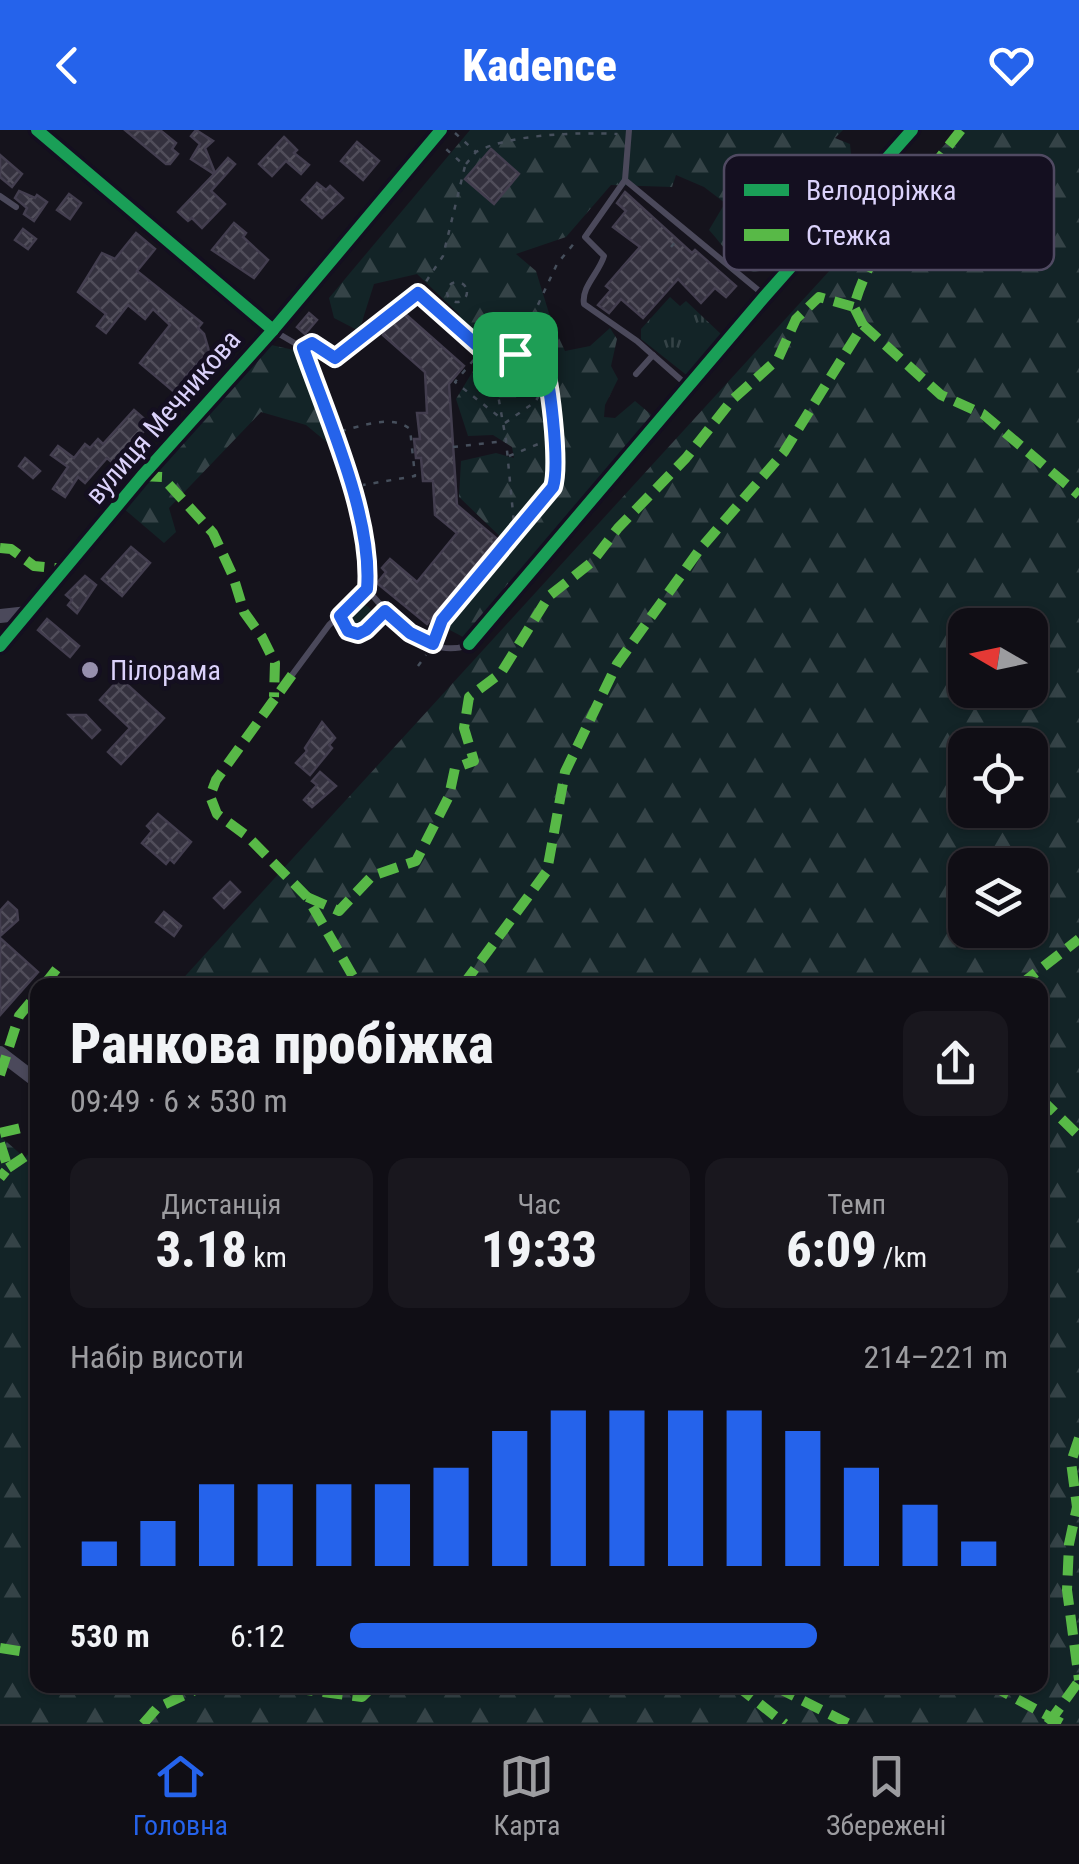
<!DOCTYPE html>
<html lang="uk">
<head>
<meta charset="utf-8">
<style>
  :root { --surface:#100e15; --page:#19171e; --text:#f1f3f6; --muted:#9c9ca0; --line:#302e34; --accent:#2563eb }
  body { margin:0; font-family:"Roboto Condensed",sans-serif; background:var(--page); color:var(--text); height:100vh; display:flex; flex-direction:column; font-size:38px; white-space:nowrap }
  * { box-sizing:border-box; margin:0 }
  p { font-size:32px; color:var(--muted) }
  .icon { flex:none; width:55px; height:55px; fill:none; stroke:currentColor; stroke-width:2; stroke-linecap:round; stroke-linejoin:round }
  .map { position:relative; flex:1; overflow:hidden }
  .panel { position:absolute; left:30px; top:848px; width:1018px; height:715px; display:flex; flex-direction:column; background:var(--surface); border-radius:20px; box-shadow:0 2px 8px #0004,0 0 0 2px var(--line) }
  .panel>* { flex:none }
  .needle { width:65px; rotate:279deg }
  .buttons { position:absolute; left:948px; top:478px; display:grid; gap:20px }
  .buttons a { display:grid; place-items:center; width:100px; height:100px; border-radius:20px; background:var(--surface); box-shadow:0 2px 8px #0004,0 0 0 2px var(--line); font-size:50px }
  .pin { position:absolute; display:grid; place-items:center; width:85px; height:85px; color:#fff; margin:-42px; border-radius:20px; box-shadow:0 5px 15px #0006 }
  .round { display:grid; place-items:center; flex:none; width:105px; height:105px; border-radius:20px; background:var(--page) }
  .overview { display:flex; align-items:center; justify-content:space-between; height:170px; padding:0 40px }
  h1 { font-size:55px; font-weight:800; line-height:75px }
  .figures { display:grid; grid-template-columns:repeat(3,1fr); gap:15px; height:170px; padding:10px 40px }
  .figures div { display:grid; align-content:center; border-radius:20px; background:var(--page); text-align:center }
  .figures b { font-size:50px; font-weight:800 }
  .figures small { font-size:28px; font-weight:400 }
  .figures p { font-size:28px }
  .chart { height:280px; padding:20px 40px }
  .chart p { display:flex; justify-content:space-between }
  .chart svg { width:100%; height:180px; margin-top:10px; stroke:var(--accent); stroke-width:6 }
  ul { padding:0 40px; list-style:none; font-size:32px }
  li { display:grid; grid-template-columns:160px 120px 1fr; align-items:center; height:75px }
  li i { height:25px; border-radius:12px; background:var(--accent) }
  header { display:flex; justify-content:space-between; align-items:center; height:130px; padding:0 40px; background:var(--accent); color:#fff; font-size:45px; font-weight:800 }
  .tabs { display:flex; justify-content:space-around; align-items:center; height:140px; border-top:2px solid var(--line); background:var(--surface); font-size:28px; color:var(--muted) }
  .tabs a { display:grid; justify-items:center; gap:5px }
  .tabs .active { color:var(--accent) }
  .map>svg:first-child { display:block }
  .grass { fill:url(#grass-tufts) }
  .forest { fill:url(#forest-firs); fill-rule:evenodd }
  .building { fill:url(#building-cross-hatch); stroke:#433e4f; stroke-width:2.5 }
  .lines { fill:none; stroke-linecap:round; stroke-linejoin:round }
  .path { stroke:#464f5c; stroke-width:2.5; stroke-dasharray:5 8; stroke-linecap:butt }
  .lane { stroke:#4b495b; stroke-width:6 }
  .street { stroke:#4b495b; stroke-width:14 }
  .quiet { stroke:#58b947; stroke-width:10; stroke-dasharray:20 10; stroke-linecap:butt }
  .cycleway-casing { stroke:#140f20; stroke-width:19 }
  .cycleway { stroke:#1a9f57; stroke-width:12 }
  .route-casing { stroke:#fff; stroke-width:20 }
  .route { stroke:#2563eb; stroke-width:12 }
  .poi-dot { fill:#968fad; stroke:#140f20; stroke-width:4 }
  .labels { text-anchor:middle; dominant-baseline:central; stroke-width:9; stroke-linejoin:round; paint-order:stroke }
  .street-label { font-size:28px; fill:#dbd2fb; stroke:#140f20 }
  .poi-label { font-size:28px; fill:#dbd2fb; stroke:#140f20; text-anchor:start }
  .key { fill:#140f20; stroke:#504a62; stroke-width:2.5 }
  .key-label { font-size:28px; fill:#dbd2fb }
</style>
</head>
<body>
<header><svg class="icon" aria-label="back" viewBox="0 0 24 24"><path d="M15 5l-7 7 7 7"/></svg>Kadence<svg class="icon" aria-label="heart" viewBox="0 0 24 24"><path d="M12 20l-8-8c-3-5 5-10 8-4 3-6 11-1 8 4z"/></svg></header>
<div class="map">
<svg width="1079" height="1594" viewBox="0 0 1079 1594">
  <defs>
    <pattern id="grass-tufts" width="24" height="20" patternUnits="userSpaceOnUse" patternTransform="scale(2.5)"><rect width="24" height="20" fill="#132427"/><path d="M3 7l-1-3M5 7V3M7 7l1-3M15 17l-1-3M17 17v-4M19 17l1-3" fill="none" stroke="#354347"/></pattern>
    <pattern id="forest-firs" width="22" height="20" patternUnits="userSpaceOnUse" patternTransform="scale(2.5)"><rect width="22" height="20" fill="#132427"/><path d="M5 1l3.5 6h-7zM16 11l3.5 6h-7z" fill="#354347"/></pattern>
    <pattern id="building-cross-hatch" width="8" height="8" patternUnits="userSpaceOnUse" patternTransform="scale(2.5)"><rect width="8" height="8" fill="#34313e"/><path d="M0 0l8 8M0 8l8-8" fill="none" stroke="#514e5b"/></pattern>
  </defs>
  <rect width="100%" height="100%" fill="#15131c"/>
  <g class="grass">
    <polygon points="670,167 680,176 686,171 722,205 723,209 689,247 641,209 641,199"/>
    <circle cx="360" cy="487" r="13"/>
  </g>
  <g class="forest">
    <path d="M470,0H843L835,8L850,14L854,53C834,76 781,153 747,140C737,137 718,109 709,100L725,73L704,57L676,45L672,57L611,55L566,107L516,124L536,141L552,193L565,221L590,216L610,198L617,209L611,236L618,249L605,275L604,287L615,288L635,271L654,287L465,508L446,498L510,416L459,367L461,331L496,323L514,328L512,317L493,305L468,306L456,269L476,236L459,184L417,144L374,154L359,201L334,188L329,168Z"/>
    <path d="M958,0H1079V1594H0V1006L25,1028L37,1013L38,1555H1040V855H177ZM965,495H1030V560H965ZM965,615H1030V680H965ZM965,735H1030V800H965Z"/>
    <polygon points="267,214 316,225 322,251 340,287 329,314 306,295 261,282 169,378 176,402 164,413 123,378"/>
  </g>
  <g class="building">
    <polygon points="125,0 160,0 176,13 172,19 178,24 170,34 166,34"/>
    <polygon points="196,0 213,11 205,18 215,43 228,28 235,34 211,61 225,74 202,98 192,88 188,91 178,82 214,44 191,29 200,14 191,6"/>
    <polygon points="284,7 297,20 294,23 309,35 301,44 286,31 272,46 259,34"/>
    <polygon points="357,12 379,31 363,50 341,31"/>
    <polygon points="491,19 519,44 494,74 465,49"/>
    <polygon points="0,25 22,44 12,57 0,47"/>
    <polygon points="317,53 326,60 330,56 343,68 322,88 302,70"/>
    <polygon points="19,61 35,68 37,65 47,72 34,91 24,84 27,78 15,68"/>
    <polygon points="625,62 692,123 695,120 736,156 726,167 715,158 701,173 678,149 643,188 621,169 609,183 598,175 611,160 606,156 640,117 613,97 626,81 617,73"/>
    <polygon points="69,64 81,73 70,89 57,80"/>
    <polygon points="234,93 246,103 243,107 268,130 254,148 212,120"/>
    <polygon points="23,99 36,109 28,119 15,110"/>
    <polygon points="136,103 155,119 137,141 202,193 198,198 204,204 209,221 185,247 190,252 179,266 140,233 170,195 153,179 145,189 128,175 106,203 97,196 106,184 78,162 102,123 115,129"/>
    <polygon points="403,182 464,236 449,254 457,375 497,409 427,494 377,453 386,442 382,438 390,429 417,452 457,403 435,385 433,351 423,351 421,328 416,328 414,309 420,309 417,283 427,283 425,242 383,205 388,190"/>
    <polygon points="309,183 317,190 305,204 297,197"/>
    <polygon points="134,280 150,294 115,335 107,328 85,353 78,347 65,367 53,359 68,337 51,325 58,316 74,328 85,314 90,318 98,309 103,314"/>
    <polygon points="25,328 40,341 33,348 19,336"/>
    <polygon points="131,417 150,433 122,466 102,449"/>
    <polygon points="85,446 96,455 77,483 68,475 72,470 66,465"/>
    <polygon points="47,489 79,516 70,527 38,500"/>
    <polygon points="120,548 164,588 121,634 108,622 130,598 100,570"/>
    <polygon points="69,585 86,585 100,600 92,608"/>
    <polygon points="322,592 335,608 329,615 332,618 310,645 296,633 307,621 305,618"/>
    <polygon points="320,642 336,656 312,677 304,670 317,655 312,651"/>
    <polygon points="158,684 191,712 174,733 170,729 166,734 142,713 152,701 147,696"/>
    <polygon points="230,752 240,762 224,778 214,768"/>
    <polygon points="8,772 17,780 18,790 0,806 0,781"/>
    <polygon points="164,782 181,796 174,806 156,792"/>
    <polygon points="0,808 38,842 0,885"/>
  </g>
  <g class="lines">
    <g class="path">
      <path d="M455,3L476,22C509,4 579,2 617,4"/>
      <polyline points="466,34 476,22"/>
      <polyline points="671,117 678,109"/>
      <circle cx="457" cy="162" r="10"/>
      <polyline points="419,162 443,126 465,36 446,19"/>
      <polyline points="312,213 335,228 419,163 487,222 492,231 506,310 515,404 442,490 437,505"/>
      <polyline points="482,220 455,252 502,289"/>
      <polyline points="516,222 557,134 576,111"/>
      <polyline points="491,227 540,222 543,228 554,308 555,352 515,404"/>
      <polyline points="505,293 535,272 546,255"/>
      <path d="M341,301C363,296 391,284 410,299L415,346L363,355"/>
      <polyline points="453,317 505,311"/>
      <polyline points="509,326 553,308"/>
      <polyline points="418,536 426,525"/>
    </g>
    <g class="lane">
      <polyline points="629,0 625,50 764,165"/>
      <path d="M625,50L585,107L604,126C599,143 581,157 584,174L637,211L688,256"/>
      <polyline points="0,66 16,77"/>
      <polyline points="839,82 822,63 836,46 868,47"/>
      <polyline points="274,201 303,218 354,365 366,431 367,459"/>
      <polyline points="636,244 653,225"/>
      <polyline points="340,486 349,501 358,505 367,500 385,481"/>
      <path d="M292,545L329,495L367,459C389,486 428,531 468,515"/>
    </g>
    <g class="street">
      <polyline points="37,0 273,200"/>
      <polyline points="0,486 28,483"/>
      <polyline points="469,514 765,166 912,0"/>
      <polyline points="0,516 142,346 273,200 441,0"/>
      <polyline points="0,923 38,952"/>
    </g>
    <g class="quiet">
      <polyline points="863,195 941,265 983,284 1079,365"/>
      <polyline points="142,346 162,347 213,403 233,446 244,482 262,507 275,533 274,567"/>
      <polyline points="0,418 11,419 34,436 65,439"/>
      <polyline points="292,545 216,650 210,666 217,684 247,706 307,767 358,855"/>
      <polyline points="307,767 339,781 372,746 416,731 449,666 455,638 474,631 464,598 469,567 501,543 549,466 592,432 618,398 686,328 732,270 778,229 796,189 819,167 854,177"/>
      <polyline points="44,855 62,832"/>
      <path d="M463,855L547,741L565,642L617,534L700,419L784,322L863,195L854,177C866,125 927,43 961,0"/>
      <polyline points="1020,855 1079,809"/>
      <polyline points="0,945 19,886 38,863"/>
      <polyline points="1040,968 1079,1006"/>
      <polyline points="0,1003 25,997 38,998"/>
      <polyline points="0,1013 8,1038 0,1048"/>
      <polyline points="8,1038 38,1018"/>
      <polyline points="1079,1308 1071,1332 1077,1377 1069,1414 1067,1460 1079,1550"/>
      <polyline points="0,1518 38,1524"/>
      <polyline points="143,1555 307,1560 362,1567 374,1555"/>
      <polyline points="736,1555 785,1594"/>
      <polyline points="778,1555 782,1560 849,1594"/>
      <polyline points="991,1555 1063,1594"/>
      <polyline points="143,1594 157,1578 197,1559"/>
      <polyline points="1048,1594 1079,1551"/>
    </g>
    <g class="cycleway-casing">
      <g id="cycleway">
        <polyline points="37,0 273,200"/>
        <polyline points="469,514 765,166 912,0"/>
        <polyline points="0,516 142,346 273,200 441,0"/>
      </g>
    </g>
    <use href="#cycleway" class="cycleway"/>
  </g>
  <g class="lines">
    <g class="route-casing">
      <path id="route" d="M418,163L490,227L540,222C550,242 560,335 553,357L442,490L433,514L410,503L385,481L366,500L358,504L348,501L340,486L367,459C373,387 327,287 303,218L312,213L335,228Z"/>
    </g>
    <use href="#route" class="route"/>
  </g>
  <circle class="poi-dot" cx="90" cy="540" r="10"/>
  <g class="labels">
    <g class="street-label">
      <text transform="translate(163 287) rotate(-49)">вулиця Мечникова</text>
    </g>
    <g class="poi-label">
      <text x="110" y="540">Пілорама</text>
    </g>
  </g>
  <rect x="724" y="25" width="330" height="115" rx="15" class="key"/>
  <rect x="744" y="54" width="45" height="12" fill="#1a9f57"/>
  <rect x="744" y="99" width="45" height="12" fill="#58b947"/>
  <g class="key-label">
    <text x="806" y="70">Велодоріжка</text>
    <text x="806" y="115">Стежка</text>
  </g>
</svg>
<div class="buttons">
<a><svg class="needle" viewBox="-14 -14 28 28"><path d="M0-13l5 13h-10z" fill="#e53935"/><path d="M0 13l5-13h-10z" fill="#9c9ca0"/></svg></a>
<a><svg class="icon" aria-label="locate" viewBox="0 0 24 24"><circle cx="12" cy="12" r="6"/><path d="M12 2v4M12 18v4M2 12h4M18 12h4"/></svg></a>
<a><svg class="icon" aria-label="layers" viewBox="0 0 24 24"><path d="M12 4l9 5-9 5-9-5zM3 14l9 5 9-5"/></svg></a>
</div>
<div class="pin" style="left:515px;top:224px;background:#1e9e55"><svg class="icon" aria-label="arrive" viewBox="0 0 24 24"><path d="M6 21V4h12l-3 4 3 4H6"/></svg></div>
<section class="panel">
<div class="overview"><div><h1>Ранкова пробіжка</h1><p>09:49 · 6 × 530 m</p></div><a class="round"><svg class="icon" aria-label="share" viewBox="0 0 24 24"><path d="M12 15V3M7 8l5-5 5 5M5 13v7h14v-7"/></svg></a></div>
<div class="figures">
<div><p>Дистанція</p><b>3.18<small> km</small></b></div>
<div><p>Час</p><b>19:33</b></div>
<div><p>Темп</p><b>6:09<small> /km</small></b></div>
</div>
<div class="chart"><p><span>Набір висоти</span>214–221 m</p>
<svg viewBox="0 0 160 44" preserveAspectRatio="none"><path d="M5 44V38M15 44V33M25 44V24M35 44V24M45 44V24M55 44V24M65 44V20M75 44V11M85 44V6M95 44V6M105 44V6M115 44V6M125 44V11M135 44V20M145 44V29M155 44V38"/></svg>
</div>
<ul>
<li><b>530 m</b>6:12<i style="width:71%"></i></li>
</ul>
</section>
</div>
<nav class="tabs">
<a class="active"><svg class="icon" aria-label="home" viewBox="0 0 24 24"><path d="M3 11l9-7 9 7M6 9v11h12V9"/></svg>Головна</a>
<a><svg class="icon" aria-label="map" viewBox="0 0 24 24"><path d="M3 6l6-2 6 2 6-2v14l-6 2-6-2-6 2zM9 4v14M15 6v14"/></svg>Карта</a>
<a><svg class="icon" aria-label="saved" viewBox="0 0 24 24"><path d="M7 4h10v16l-5-4-5 4z"/></svg>Збережені</a>
</nav>
</body>
</html>
